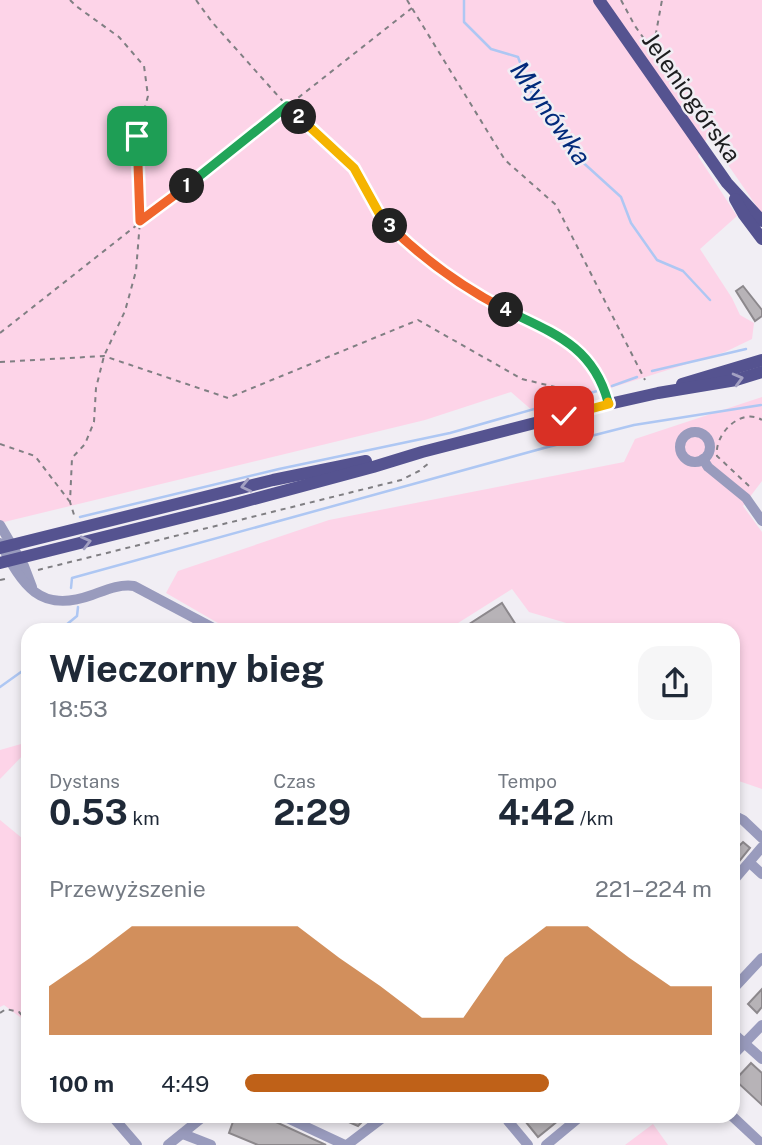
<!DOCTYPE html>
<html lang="pl">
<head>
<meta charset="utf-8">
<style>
  :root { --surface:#fff; --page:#f6f6f7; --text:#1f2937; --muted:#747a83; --accent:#bf6118 }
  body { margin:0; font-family:"Public Sans",sans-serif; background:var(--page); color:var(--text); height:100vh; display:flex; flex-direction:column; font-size:26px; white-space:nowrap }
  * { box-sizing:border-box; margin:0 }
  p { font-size:23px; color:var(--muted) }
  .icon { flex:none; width:38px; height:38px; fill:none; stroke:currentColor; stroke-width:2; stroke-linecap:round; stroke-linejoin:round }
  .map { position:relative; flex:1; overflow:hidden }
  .drawer { position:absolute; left:21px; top:623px; width:719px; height:500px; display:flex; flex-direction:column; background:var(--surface); border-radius:21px; box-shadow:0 4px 10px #0003 }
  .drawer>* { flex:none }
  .pin { position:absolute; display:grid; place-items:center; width:60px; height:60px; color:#fff; margin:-30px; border-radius:14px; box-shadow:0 4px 10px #0006 }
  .km { position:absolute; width:35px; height:35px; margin:-18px; border-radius:50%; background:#222; color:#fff; font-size:19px; line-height:35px; text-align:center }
  .round { display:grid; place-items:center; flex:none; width:74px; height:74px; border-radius:21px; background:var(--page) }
  .headline { display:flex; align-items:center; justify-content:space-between; height:119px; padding:0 28px }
  h1 { font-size:38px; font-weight:700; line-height:52px }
  .stats { display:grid; grid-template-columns:repeat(3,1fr); gap:10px; height:119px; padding:7px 28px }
  .stats div { display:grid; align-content:center }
  .stats b { font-size:35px; font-weight:700 }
  .stats small { font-size:19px; font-weight:400 }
  .stats p { font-size:19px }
  .chart { height:196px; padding:14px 28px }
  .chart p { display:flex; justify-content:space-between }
  .chart svg { width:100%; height:126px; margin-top:7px; fill:var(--accent); opacity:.7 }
  ul { padding:0 28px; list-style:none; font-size:23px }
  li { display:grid; grid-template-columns:112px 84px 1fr; align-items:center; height:52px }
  li i { height:18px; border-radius:9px; background:var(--accent) }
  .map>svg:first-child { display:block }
  .green { fill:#fdd4e8 }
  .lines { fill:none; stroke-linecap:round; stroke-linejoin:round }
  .stream { stroke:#aec7f3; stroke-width:2.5 }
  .building { fill:#b7b3b7; stroke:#8c888c; stroke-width:2 }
  .path { stroke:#807f83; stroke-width:2; stroke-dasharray:5 5; stroke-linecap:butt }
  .minor { stroke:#999bbd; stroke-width:10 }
  .major { stroke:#555390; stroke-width:12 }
  .oneway { stroke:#a3a0c2 }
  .split-1-casing { stroke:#fff; stroke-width:14 }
  .split-2-casing { stroke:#fff; stroke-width:14 }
  .split-3-casing { stroke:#fff; stroke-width:14 }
  .split-4-casing { stroke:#fff; stroke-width:14 }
  .split-5-casing { stroke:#fff; stroke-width:14 }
  .split-6-casing { stroke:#fff; stroke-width:14 }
  .split-1 { stroke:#f0652b; stroke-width:9 }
  .split-2 { stroke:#22a559; stroke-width:9 }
  .split-3 { stroke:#f5b400; stroke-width:9 }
  .split-4 { stroke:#f0652b; stroke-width:9 }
  .split-5 { stroke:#22a559; stroke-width:9 }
  .split-6 { stroke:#f5b400; stroke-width:9 }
  .labels { text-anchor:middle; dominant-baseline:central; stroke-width:5; stroke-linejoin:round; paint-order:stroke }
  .street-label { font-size:24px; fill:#1d1d1f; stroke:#f1eef4 }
  .water-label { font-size:26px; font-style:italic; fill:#022a7b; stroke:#f1eef4 }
</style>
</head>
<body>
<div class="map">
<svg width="762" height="1145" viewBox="0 0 762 1145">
  <rect width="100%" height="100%" fill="#f1eef4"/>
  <g class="green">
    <polygon points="0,0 762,0 762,214 724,159 710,132 698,156 737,216 700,249 732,298 740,315 754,323 752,339 725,352 534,412 511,392 425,420 0,523"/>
    <polygon points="762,397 762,481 743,506 762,532 762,789 733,779 733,630 577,630 573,625 529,612 512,589 447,630 230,630 166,593 178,571 329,520 624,462 635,439"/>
    <polygon points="28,742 28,750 0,779 0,750"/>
    <polygon points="0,820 28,843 28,1023 4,1005 0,1007"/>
    <polygon points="653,1124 668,1145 625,1145"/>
  </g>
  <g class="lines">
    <g class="stream">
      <polyline points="464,0 464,22 491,49 518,57 533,97 577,157 621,197 631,223 657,260 683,271 710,300"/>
      <polyline points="652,371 746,349"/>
      <polyline points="612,386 637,377"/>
      <polyline points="80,517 279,469 450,433 597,391"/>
      <polyline points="71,588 72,578 544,448 634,425 761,405"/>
      <polyline points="60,630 77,616 78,607"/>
      <polyline points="0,687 28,667"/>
    </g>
  </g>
  <g class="building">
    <polygon points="743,286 762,310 762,316 755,321 736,291"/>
    <polygon points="502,603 516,625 508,630 460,630"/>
    <polygon points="743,842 750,848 733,869 733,852"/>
    <polygon points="762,989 762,1007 757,1013 748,1004"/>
    <polygon points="751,1063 762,1073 762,1105 735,1080"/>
    <polygon points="235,1116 263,1116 326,1145 258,1145 229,1133"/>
    <polygon points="335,1116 368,1116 358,1126"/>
    <polygon points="521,1116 564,1116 538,1137"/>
  </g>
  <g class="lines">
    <g class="path">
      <polyline points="70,0 76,6 119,37 144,66 148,96 137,136 140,221 136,271 125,311 104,356 96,388 94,422 85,444 72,458 70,502 75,518"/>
      <polyline points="196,0 212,22 287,106 354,168 380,215 414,250 479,296 567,340 586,358 594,371"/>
      <polyline points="407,0 505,160 556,205 645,380"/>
      <polyline points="621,0 635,26 652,50"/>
      <polyline points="652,55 662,0"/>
      <polyline points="0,333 412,8"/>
      <polyline points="0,362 104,356 228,398 418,320 522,379 572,391"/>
      <polyline points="0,444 35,456 70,502"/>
      <path d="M749,486L717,456C714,434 741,407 762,420"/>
      <polyline points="38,570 401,480 419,471 429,463"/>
      <polyline points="0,580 9,578"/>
      <polyline points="0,1013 6,1009 19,1012 28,1022"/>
    </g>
    <g class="minor">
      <polyline points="599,378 609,404"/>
      <circle cx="695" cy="447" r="15"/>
      <polyline points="703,459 708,467 746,498 762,521"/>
      <polyline points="0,525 24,566 32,587"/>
      <path d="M0,543C23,585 39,614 92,595C106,590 119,584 134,586L217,630"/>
      <polyline points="733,815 743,820 762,838"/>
      <polyline points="750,863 762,874"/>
      <polyline points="733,881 762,847"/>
      <polyline points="733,989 762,958"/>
      <polyline points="733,1033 762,1059"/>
      <polyline points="733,1055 762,1025"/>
      <polyline points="112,1116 137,1145"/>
      <polyline points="283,1116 345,1145"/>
      <polyline points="732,1116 762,1144"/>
      <polyline points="508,1121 528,1145"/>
      <polyline points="183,1134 211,1145"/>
      <polyline points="168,1145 204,1116"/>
      <polyline points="347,1145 385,1116"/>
      <polyline points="546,1145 581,1116"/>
    </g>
    <g class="major">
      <polyline points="599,0 727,183 762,221"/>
      <polyline points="735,199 744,215 762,239"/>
      <polyline points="682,384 762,360"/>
      <polyline points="0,548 273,480 366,461"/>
      <polyline points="0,563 224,507 373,467 422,452 609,404 658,393 736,380 762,372"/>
    </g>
  </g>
  <defs><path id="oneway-chevron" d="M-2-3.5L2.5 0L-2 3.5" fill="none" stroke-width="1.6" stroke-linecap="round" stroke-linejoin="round" transform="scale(1.75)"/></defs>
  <g class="oneway">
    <use href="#oneway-chevron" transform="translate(738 379) rotate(-15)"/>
    <use href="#oneway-chevron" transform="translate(246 486) rotate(167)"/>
    <use href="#oneway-chevron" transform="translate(86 542) rotate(-14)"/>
  </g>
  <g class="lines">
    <g class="split-1-casing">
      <polyline id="split-1" points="137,136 140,221 187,186"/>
    </g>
    <g class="split-2-casing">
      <polyline id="split-2" points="187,186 287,106 299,117"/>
    </g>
    <g class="split-3-casing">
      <polyline id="split-3" points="299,117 354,168 380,215 390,226"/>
    </g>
    <g class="split-4-casing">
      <path id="split-4" d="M390,226C424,260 464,288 506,310"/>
    </g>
    <g class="split-5-casing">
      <path id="split-5" d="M506,310C553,333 593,346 608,402"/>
    </g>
    <g class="split-6-casing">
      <polyline id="split-6" points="564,416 609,404 608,402"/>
    </g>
    <use href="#split-1" class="split-1"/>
    <use href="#split-2" class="split-2"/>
    <use href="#split-3" class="split-3"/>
    <use href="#split-4" class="split-4"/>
    <use href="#split-5" class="split-5"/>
    <use href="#split-6" class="split-6"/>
  </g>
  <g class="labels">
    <g class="street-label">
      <text transform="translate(692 97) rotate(55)">Jeleniogórska</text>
    </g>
    <g class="water-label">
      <text transform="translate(551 113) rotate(55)">Młynówka</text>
    </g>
  </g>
</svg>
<div class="pin" style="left:137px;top:136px;background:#1e9e55"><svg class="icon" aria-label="arrive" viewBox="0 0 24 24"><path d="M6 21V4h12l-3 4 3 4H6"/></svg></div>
<div class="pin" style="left:564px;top:416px;background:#d93025"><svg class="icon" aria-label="check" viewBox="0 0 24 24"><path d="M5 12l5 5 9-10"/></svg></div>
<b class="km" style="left:187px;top:186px">1</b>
<b class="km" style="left:299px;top:117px">2</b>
<b class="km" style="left:390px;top:226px">3</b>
<b class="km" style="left:506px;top:310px">4</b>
<section class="drawer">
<div class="headline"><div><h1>Wieczorny bieg</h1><p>18:53</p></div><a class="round"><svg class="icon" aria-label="share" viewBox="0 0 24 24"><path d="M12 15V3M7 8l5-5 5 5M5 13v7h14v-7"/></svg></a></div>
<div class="stats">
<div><p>Dystans</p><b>0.53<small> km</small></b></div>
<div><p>Czas</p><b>2:29</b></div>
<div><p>Tempo</p><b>4:42<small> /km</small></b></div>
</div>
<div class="chart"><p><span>Przewyższenie</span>221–224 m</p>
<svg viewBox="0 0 160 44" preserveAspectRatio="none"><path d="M0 44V27L10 17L20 6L30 6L40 6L50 6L60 6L70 17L80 27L90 38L100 38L110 17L120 6L130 6L140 17L150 27L160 27V44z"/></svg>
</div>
<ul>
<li><b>100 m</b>4:49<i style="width:65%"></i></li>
</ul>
</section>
</div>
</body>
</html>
